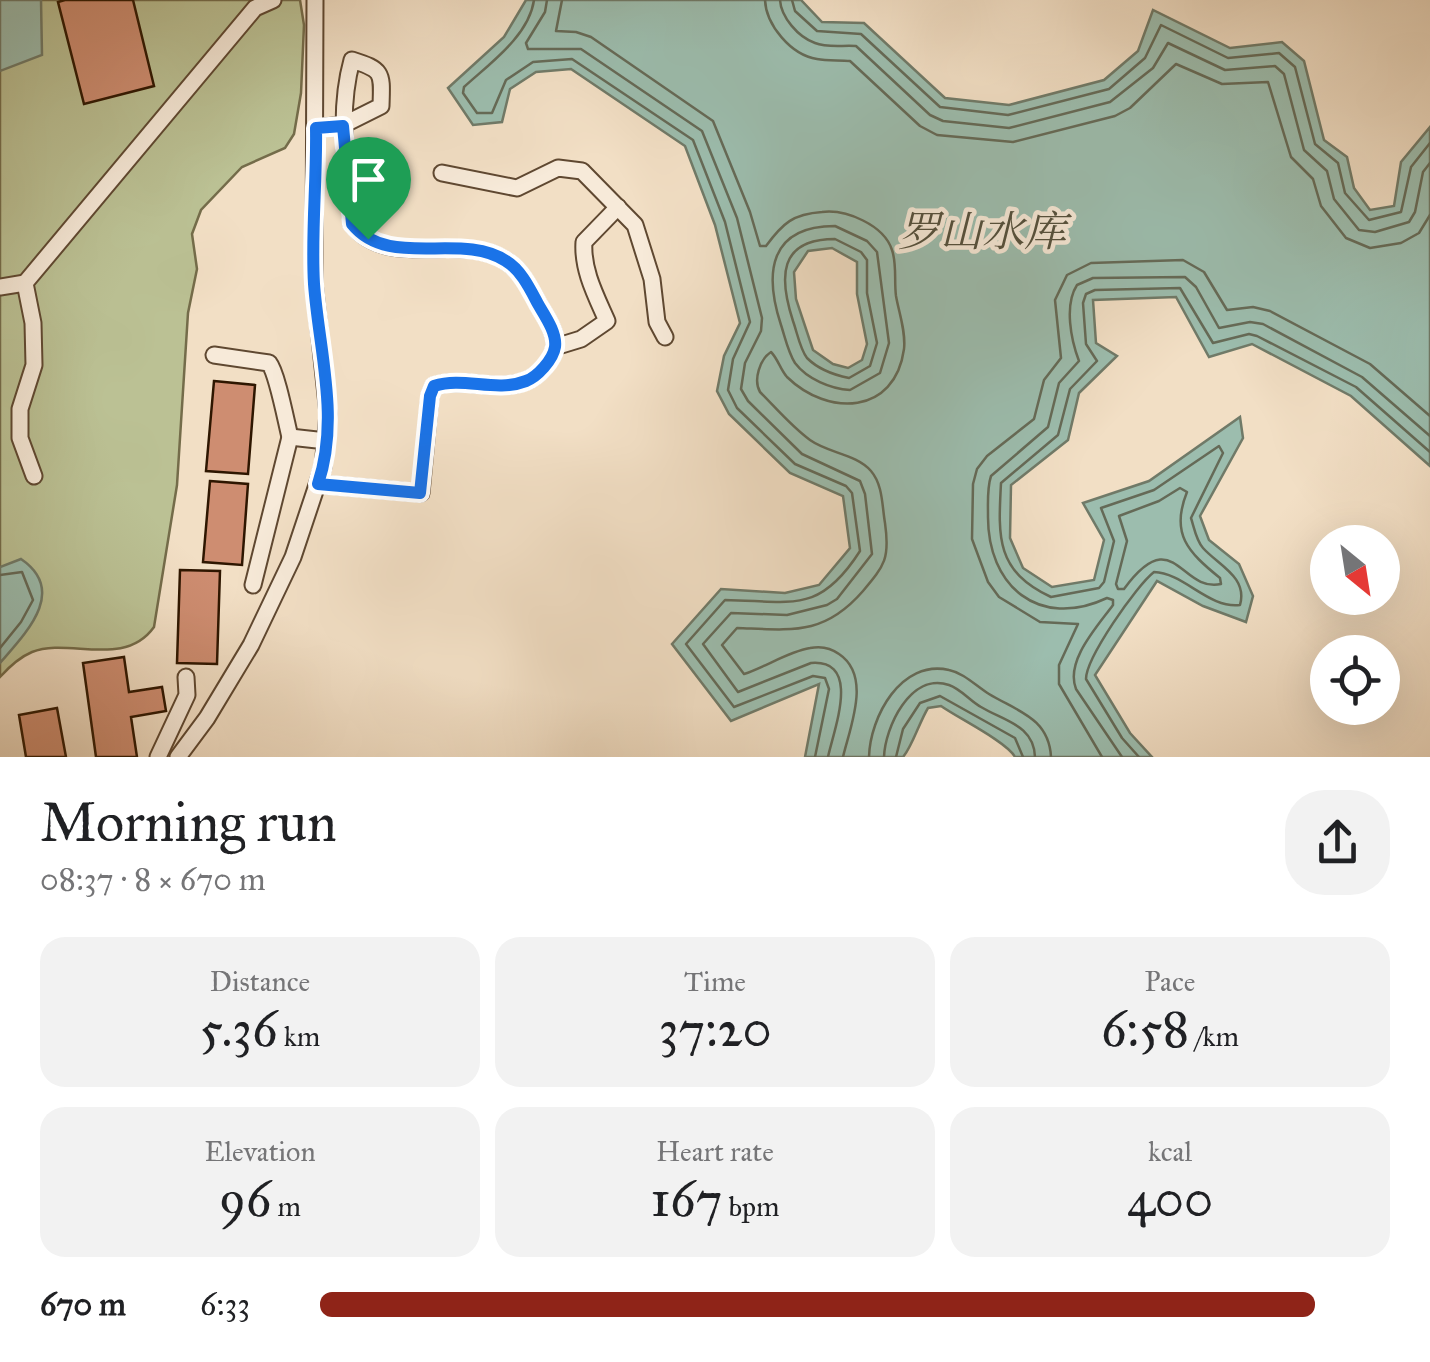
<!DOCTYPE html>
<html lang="en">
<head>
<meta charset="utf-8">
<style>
  :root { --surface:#fff; --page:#f2f2f2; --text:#202124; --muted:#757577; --accent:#8f2418 }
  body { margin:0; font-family:"IM FELL Great Primer","Noto Serif SC",serif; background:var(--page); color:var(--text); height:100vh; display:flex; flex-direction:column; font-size:38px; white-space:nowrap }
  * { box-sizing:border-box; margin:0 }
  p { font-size:32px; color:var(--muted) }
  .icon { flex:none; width:55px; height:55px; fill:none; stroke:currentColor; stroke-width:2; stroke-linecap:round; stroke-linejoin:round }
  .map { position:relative; height:757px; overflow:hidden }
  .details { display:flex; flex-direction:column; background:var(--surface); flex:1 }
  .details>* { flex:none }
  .needle { width:65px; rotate:150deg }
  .fabs { position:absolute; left:1310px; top:525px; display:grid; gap:20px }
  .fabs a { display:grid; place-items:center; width:90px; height:90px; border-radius:50%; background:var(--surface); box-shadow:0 10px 40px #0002; font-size:50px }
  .pin { position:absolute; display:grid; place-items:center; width:85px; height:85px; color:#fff; margin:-102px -42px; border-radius:50% 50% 50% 0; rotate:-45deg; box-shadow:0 0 10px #0007 }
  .pin .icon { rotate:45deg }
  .round { display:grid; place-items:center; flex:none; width:105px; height:105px; border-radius:40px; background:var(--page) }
  .overview { display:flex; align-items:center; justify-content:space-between; height:170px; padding:0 40px }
  h1 { font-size:55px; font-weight:600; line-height:75px }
  .metrics { display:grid; grid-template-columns:repeat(3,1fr); gap:15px; height:170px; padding:10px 40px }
  .metrics div { display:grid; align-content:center; border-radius:25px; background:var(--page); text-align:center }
  .metrics b { font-size:50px; font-weight:600 }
  .metrics small { font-size:28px; font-weight:400 }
  .metrics p { font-size:28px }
  ul { padding:0 40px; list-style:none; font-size:32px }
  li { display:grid; grid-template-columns:160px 120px 1fr; align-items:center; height:75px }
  li i { height:25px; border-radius:12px; background:var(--accent) }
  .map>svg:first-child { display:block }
  .green { fill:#bbc194; stroke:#746c4a; stroke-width:2.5 }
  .water { fill:#9cbdae; stroke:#707a68; stroke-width:2.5; fill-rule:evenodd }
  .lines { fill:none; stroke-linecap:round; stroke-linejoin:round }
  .shore { stroke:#656a57; stroke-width:2.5 }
  .building { fill:#ce8d71; stroke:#2e1600; stroke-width:2.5 }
  .minor-casing { stroke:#5f4831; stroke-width:19 }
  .minor { stroke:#f7ead9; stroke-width:15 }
  .route-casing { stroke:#fff; stroke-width:20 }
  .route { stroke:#1a73e8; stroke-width:12 }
  .labels { text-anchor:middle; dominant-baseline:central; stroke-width:9; stroke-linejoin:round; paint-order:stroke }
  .water-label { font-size:42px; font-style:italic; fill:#54503d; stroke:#f7ead9 }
</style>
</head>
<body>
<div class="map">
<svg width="1430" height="757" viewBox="0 0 1430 757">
  <rect width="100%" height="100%" fill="#f2dfc5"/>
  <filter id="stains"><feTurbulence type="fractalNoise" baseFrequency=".002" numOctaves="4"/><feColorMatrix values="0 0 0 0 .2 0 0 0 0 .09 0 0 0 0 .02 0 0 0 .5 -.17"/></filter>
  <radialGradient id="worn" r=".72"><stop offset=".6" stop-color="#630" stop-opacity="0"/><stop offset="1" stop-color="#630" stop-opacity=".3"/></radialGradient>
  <path class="green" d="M0,0H300L304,25L301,93L294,134L285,148L242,167L201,210L192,234L197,269L188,313L177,485L154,627C124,669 68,637 32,652C20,657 9,667 0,677Z"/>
  <g class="water">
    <polygon points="0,0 41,0 42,55 0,71"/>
    <path d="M526,0H801L822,22L864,23L945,98L1009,105L1104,80L1138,51L1153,10L1230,48L1282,42L1304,61L1324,140L1347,157L1354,188L1370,210L1394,206L1401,162L1430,127V466L1351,396L1252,344L1209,357L1176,297L1093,300L1096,343L1117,356L1079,393L1068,440L1011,485L1010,538L1023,568L1052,587L1094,580L1104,540L1083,503L1149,481L1240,417L1243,438L1200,516L1209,540L1239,564L1253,596L1246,622L1203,606L1157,581L1095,675L1130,733L1152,757H1015C1007,742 958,718 941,706L928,708C919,723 912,747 903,757H805L819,684L731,721L672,644L721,589L785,593L819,585L850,548L843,496L790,473L729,414L717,391L724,356L740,323L715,225L685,146L571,69L536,72L510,89L502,122L473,125L448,88L504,37ZM832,248L857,262V294L867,344L862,360L848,368L833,364L813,350L796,299L794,272L808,251Z"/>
    <path d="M21,559C68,591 26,633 0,663V567Z"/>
  </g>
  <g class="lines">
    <g class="shore">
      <path d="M534,0C529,36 489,64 464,87L463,93L477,113H492L506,80L533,62L572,59L693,140L725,222L750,322L733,359L728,390L737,408L795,464L846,486L852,493L860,551C819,615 792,601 725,600L686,644L734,707L813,676L825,678L829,689L815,757"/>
      <path d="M547,0L545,12L526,43L528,49H581L702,131L737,218L762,318L761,331L745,363L741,389L748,401L802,454L860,481L865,494L872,554L837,599L827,605L787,615L731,613L703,644L738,692L811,663C862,659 834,729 828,757"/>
      <path d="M562,0L556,31L576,32L591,37L713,121L750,212L760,246H766C783,223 793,214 822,212C846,209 884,225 892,250C897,264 894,281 896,296C899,313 906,332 904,349C895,415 828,417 787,377C780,369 778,359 771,352C760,359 753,380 760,392C776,408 792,427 810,440C828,453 856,454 871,471C883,485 882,506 885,523C890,558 885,565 863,591C824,636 792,630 737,628L722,645L744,674C766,667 787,652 810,648C820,646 831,648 839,654C872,676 850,727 843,757"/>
      <path d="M765,0C766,25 791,55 817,59C827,61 839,60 850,61L920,126L937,135L1013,142L1115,116L1130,108L1176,64L1222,84L1268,82L1291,157L1313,179L1321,206L1346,238L1370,248L1401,243L1419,233L1430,215"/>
      <path d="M780,0C781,17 798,37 815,43C827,48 843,45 856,46L930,115L943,121L1009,128L1110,102L1153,68L1168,43L1225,70L1275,66L1284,74L1304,150L1327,171L1334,199L1359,230L1375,232L1409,222L1415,212L1423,172L1430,163"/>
      <polyline points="792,0 795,11 817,31 861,34 940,107 1008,115 1109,89 1145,58 1161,25 1228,58 1279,53 1295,67 1315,144 1338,163 1345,193 1369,220 1401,212 1411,167 1430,143"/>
      <path d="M835,226L867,241L877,252L889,343L880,373L850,390C831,389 807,379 795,363C788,352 785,337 781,325C764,273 769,226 835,226Z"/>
      <path d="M835,239L861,252L867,260V293L877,343L870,366L849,378C834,375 818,369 807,358C800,349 797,332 793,321C779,278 778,239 835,239Z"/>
      <path d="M1180,488L1187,492C1170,534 1188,552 1220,578L1221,584C1180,593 1174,521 1124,589H1118L1116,584L1127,541L1119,516L1159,501Z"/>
      <polyline points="0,575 22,572 33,600 21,622 0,648"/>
      <path d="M869,757C870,717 901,659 949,670C964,673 976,686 989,694C1017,711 1049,718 1051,757"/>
      <path d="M884,757C885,728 910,672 949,685C961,689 970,701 981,707C1004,721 1034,725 1035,757"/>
      <polyline points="896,757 903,729 920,703 940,696 1015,738 1023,757"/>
      <polyline points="1102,757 1059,684 1059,665 1078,624 1040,622 999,597 988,582 972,539 973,484 977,469 987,456 1034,419 1044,380 1061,358 1055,300 1067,275 1091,263 1183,260 1204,272 1227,310 1253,307 1270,311 1370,364 1430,416"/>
      <path d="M1122,757L1076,689C1065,661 1097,627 1113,605V600L1107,598C1039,630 987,586 988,515C988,502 987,488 991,476L1048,427L1059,383L1079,361C1071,340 1064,305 1077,285L1093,278L1185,277L1196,287L1219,328L1250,322L1263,324L1362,377L1430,436"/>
      <path d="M1139,757L1122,738L1086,679C1086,658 1136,586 1154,572C1184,573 1209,609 1240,605C1248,577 1218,565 1203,548C1196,540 1194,527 1191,518L1223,453L1219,446L1154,490L1101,508L1114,541L1104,582L1099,588L1051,597C996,571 998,538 1001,483L1058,435L1070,389L1097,361L1086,344L1083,303L1086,294L1095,290L1180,288L1213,343L1249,334L1257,336L1356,387L1430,452"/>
    </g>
  </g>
  <g class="building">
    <polygon points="65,0 133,0 154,86 84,104 58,2"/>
    <polygon points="214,381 255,385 248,474 206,471"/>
    <polygon points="210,481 248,484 242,565 203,562"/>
    <polygon points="180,570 220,571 217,664 177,663"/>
    <polygon points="124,657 129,692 162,687 166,711 131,717 137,757 96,757 83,663"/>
    <polygon points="57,708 66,757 26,757 19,715"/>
  </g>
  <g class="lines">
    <g class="minor-casing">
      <g id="minor">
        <path d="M316,128L343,125L381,106C382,73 384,70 352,60C337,114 347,170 352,224C388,271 461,231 506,261C521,270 530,289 538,304C545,316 557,333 555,347C553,360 537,377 526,381C495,393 464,376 434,386L430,396L421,493L318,484"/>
        <polyline points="442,173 517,188 558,168 582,171 635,225 652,279 657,322 665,337"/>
        <polyline points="0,287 25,283"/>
        <path d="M555,347L581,339L607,321C596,296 582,270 584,242L618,207"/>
        <path d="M214,355L269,363C277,373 286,421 290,437"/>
        <polyline points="34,476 20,438 20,409 34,365 33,323 25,283 255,8 273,0"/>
        <polyline points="253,585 290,437 326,441"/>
        <polyline points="158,757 187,695 186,677"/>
        <polyline points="178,757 207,718 251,645 293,557 323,467 328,414 314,282 315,0"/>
      </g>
    </g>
    <use href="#minor" class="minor"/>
  </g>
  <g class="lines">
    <g class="route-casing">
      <path id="route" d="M343,126L352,224C389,270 461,231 506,261C521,270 530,289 538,304C545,316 557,333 555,347C553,360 537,377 526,381C495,393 464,376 434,386L430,396L420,493L318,484C340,418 319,351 314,284C311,233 317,180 316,128Z"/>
    </g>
    <use href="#route" class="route"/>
  </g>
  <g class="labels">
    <g class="water-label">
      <text x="982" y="232">罗山水库</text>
    </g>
  </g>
  <rect width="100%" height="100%" filter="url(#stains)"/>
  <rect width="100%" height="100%" fill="url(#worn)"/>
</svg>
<div class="fabs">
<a><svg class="needle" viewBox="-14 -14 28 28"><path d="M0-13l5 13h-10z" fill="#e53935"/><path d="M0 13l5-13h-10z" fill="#757577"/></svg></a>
<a><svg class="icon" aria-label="locate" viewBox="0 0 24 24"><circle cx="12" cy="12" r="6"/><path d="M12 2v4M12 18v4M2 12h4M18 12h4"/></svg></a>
</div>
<div class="pin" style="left:368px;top:239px;background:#1e9e55"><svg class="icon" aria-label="arrive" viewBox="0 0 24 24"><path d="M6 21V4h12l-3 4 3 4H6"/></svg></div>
</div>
<section class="details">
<div class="overview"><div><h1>Morning run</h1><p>08:37 · 8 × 670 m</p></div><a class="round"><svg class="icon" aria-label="share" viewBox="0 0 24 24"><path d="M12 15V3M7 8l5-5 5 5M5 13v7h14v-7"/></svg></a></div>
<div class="metrics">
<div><p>Distance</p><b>5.36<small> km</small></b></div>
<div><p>Time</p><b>37:20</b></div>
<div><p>Pace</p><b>6:58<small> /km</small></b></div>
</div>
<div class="metrics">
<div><p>Elevation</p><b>96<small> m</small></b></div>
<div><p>Heart rate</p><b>167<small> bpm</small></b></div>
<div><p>kcal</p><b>400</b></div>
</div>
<ul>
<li><b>670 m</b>6:33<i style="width:93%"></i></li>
</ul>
</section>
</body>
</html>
